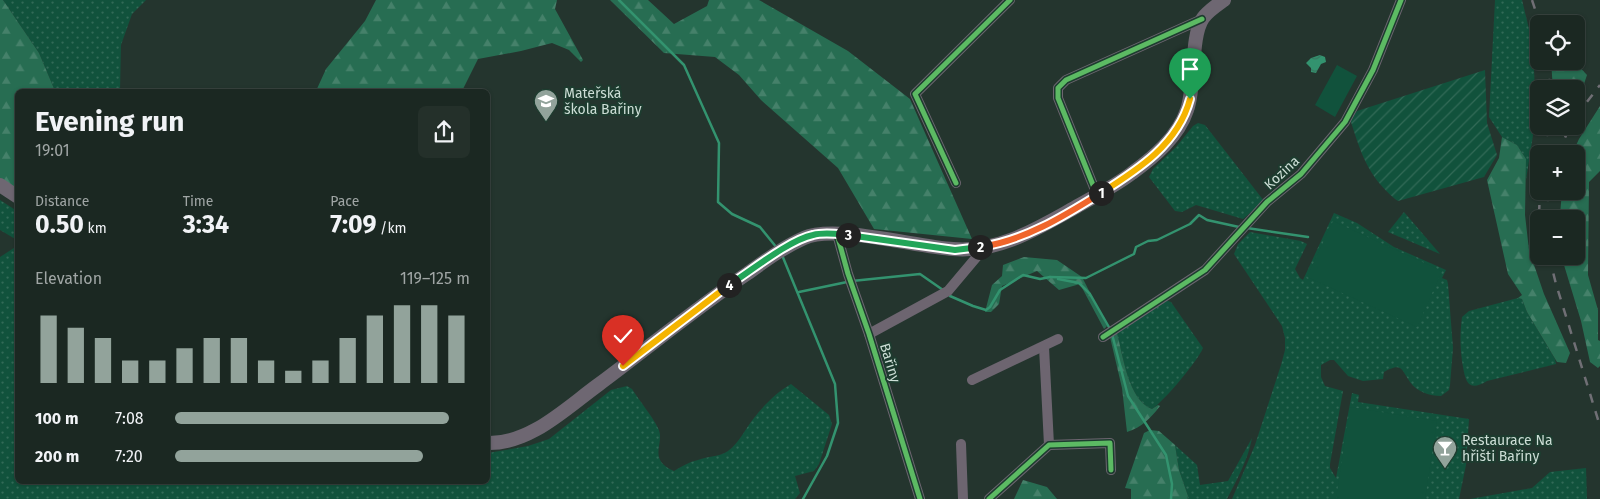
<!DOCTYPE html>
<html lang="en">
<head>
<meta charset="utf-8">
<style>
  :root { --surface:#1b2822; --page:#24302a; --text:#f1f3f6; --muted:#a0a6a5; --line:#394440; --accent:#92a39b }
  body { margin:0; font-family:"Fira Sans",sans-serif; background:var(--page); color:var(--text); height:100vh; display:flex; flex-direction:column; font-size:19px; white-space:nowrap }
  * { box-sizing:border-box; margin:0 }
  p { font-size:16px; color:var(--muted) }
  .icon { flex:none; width:28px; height:28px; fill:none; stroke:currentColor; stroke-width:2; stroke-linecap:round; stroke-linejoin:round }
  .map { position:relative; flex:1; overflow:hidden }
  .panel { position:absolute; left:15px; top:89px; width:475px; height:395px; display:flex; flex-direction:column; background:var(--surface); border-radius:8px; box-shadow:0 1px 4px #0004,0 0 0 1px var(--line) }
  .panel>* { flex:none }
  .buttons { position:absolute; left:1530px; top:15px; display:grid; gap:10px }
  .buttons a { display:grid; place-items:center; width:55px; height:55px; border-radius:8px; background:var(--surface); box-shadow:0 1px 4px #0004,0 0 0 1px var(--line); font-size:25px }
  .pin { position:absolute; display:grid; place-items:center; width:42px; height:42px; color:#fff; margin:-51px -21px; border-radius:50% 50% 50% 0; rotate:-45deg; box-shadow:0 0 5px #0007 }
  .pin .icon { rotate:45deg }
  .km { position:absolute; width:25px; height:25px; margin:-12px; border-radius:50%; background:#222; color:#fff; font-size:14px; line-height:25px; text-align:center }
  .round { display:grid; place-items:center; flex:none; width:52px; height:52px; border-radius:8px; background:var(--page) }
  .head { display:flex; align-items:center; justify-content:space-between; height:85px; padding:0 20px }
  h1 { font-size:28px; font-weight:700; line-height:38px }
  .stats { display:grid; grid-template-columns:repeat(3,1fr); gap:8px; height:85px; padding:5px 20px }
  .stats div { display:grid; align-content:center }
  .stats b { font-size:25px; font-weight:700 }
  .stats small { font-size:14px; font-weight:400 }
  .stats p { font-size:14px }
  .chart { height:140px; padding:10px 20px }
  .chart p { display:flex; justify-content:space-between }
  .chart svg { width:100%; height:90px; margin-top:5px; stroke:var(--accent); stroke-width:6 }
  ul { padding:0 20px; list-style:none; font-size:16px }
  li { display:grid; grid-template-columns:80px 60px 1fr; align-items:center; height:38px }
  li i { height:12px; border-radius:6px; background:var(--accent) }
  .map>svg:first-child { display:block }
  .grass { fill:url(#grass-dots) }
  .forest { fill:url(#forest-firs) }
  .garden { fill:url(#garden-furrows) }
  .pitch { fill:#11523c }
  .water { fill:url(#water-waves) }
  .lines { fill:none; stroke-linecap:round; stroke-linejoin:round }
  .stream { stroke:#33936f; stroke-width:2.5 }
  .street { stroke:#6d6570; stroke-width:10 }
  .secondary { stroke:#6e6772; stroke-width:14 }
  .rail { stroke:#706f75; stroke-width:2.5; stroke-dasharray:9 9; stroke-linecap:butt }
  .cycleway-casing { stroke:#1d3c2f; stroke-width:8 }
  .cycleway { stroke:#5cba63; stroke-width:5 }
  .split-1-casing { stroke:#fff; stroke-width:10 }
  .split-2-casing { stroke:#fff; stroke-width:10 }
  .split-3-casing { stroke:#fff; stroke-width:10 }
  .split-4-casing { stroke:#fff; stroke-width:10 }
  .split-5-casing { stroke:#fff; stroke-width:10 }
  .split-1 { stroke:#f5b400; stroke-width:6 }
  .split-2 { stroke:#f0652b; stroke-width:6 }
  .split-3 { stroke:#22a559; stroke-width:6 }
  .split-4 { stroke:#22a559; stroke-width:6 }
  .split-5 { stroke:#f5b400; stroke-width:6 }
  .labels { text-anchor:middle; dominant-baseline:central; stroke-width:4; stroke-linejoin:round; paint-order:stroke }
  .poi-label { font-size:14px; fill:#cdded6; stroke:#1d3c2f; text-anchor:start }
  .street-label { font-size:14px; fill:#cdded6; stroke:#1d3c2f }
</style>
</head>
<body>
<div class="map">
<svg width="1600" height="499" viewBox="0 0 1600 499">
  <defs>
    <pattern id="grass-dots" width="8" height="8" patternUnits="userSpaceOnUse" patternTransform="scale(1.25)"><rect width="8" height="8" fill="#11523c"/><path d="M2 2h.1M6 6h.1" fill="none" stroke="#326a57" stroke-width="1.8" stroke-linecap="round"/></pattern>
    <pattern id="forest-firs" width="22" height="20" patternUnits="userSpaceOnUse" patternTransform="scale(1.25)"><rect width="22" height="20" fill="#276d52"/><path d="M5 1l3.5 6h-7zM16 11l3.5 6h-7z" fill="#45816a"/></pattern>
    <pattern id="garden-furrows" width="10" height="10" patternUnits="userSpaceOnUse" patternTransform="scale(1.25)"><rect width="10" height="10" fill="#11523c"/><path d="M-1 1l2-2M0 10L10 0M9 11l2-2" fill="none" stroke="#326a57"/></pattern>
    <pattern id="water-waves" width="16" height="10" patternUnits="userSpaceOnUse" patternTransform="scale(1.25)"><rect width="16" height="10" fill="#33936f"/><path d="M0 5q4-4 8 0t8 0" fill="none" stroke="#37775f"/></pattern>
  </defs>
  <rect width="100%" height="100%" fill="#24352e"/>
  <g class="grass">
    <polygon points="3,0 146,0 132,14 121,45 120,91 55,91 39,53"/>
    <polygon points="1495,0 1522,0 1533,45 1536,116 1526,180 1526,159 1517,145 1502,137 1489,117"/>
    <polygon points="1198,123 1205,125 1264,201 1243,219 1196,205 1182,212 1175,211 1149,177 1153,169 1176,147 1193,126"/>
    <polygon points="0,200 17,211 17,240 0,230"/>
    <polygon points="1404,212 1440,254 1388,232"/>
    <path d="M1334,213L1357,223L1394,247L1446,270L1442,278L1447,280L1448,284L1453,348L1450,385L1449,390L1441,396C1430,396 1417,392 1410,382C1401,369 1402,362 1384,372L1383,379L1363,381L1348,376L1334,360H1330L1321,365V377L1325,386L1343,391L1330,464V468L1336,478L1352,393L1359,395L1358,402L1469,419L1466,465L1459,499H1232L1255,445L1281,365L1285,350V338L1282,326L1234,254L1238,244L1250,232L1301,241L1307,244L1295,269L1300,278L1303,280Z"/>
    <path d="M17,246L18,481H488V453L528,446L549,439L611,390L627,386L632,389C640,402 651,414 658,428C666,443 646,459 674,471C682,466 689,462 698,460C708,456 719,457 728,451C739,443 745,429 754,418C764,405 777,392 791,384L829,415L832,424L819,464L814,471L795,476L800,493L795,499H0V257Z"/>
    <path d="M1518,298L1522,299L1527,312L1555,359L1556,364L1487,381C1466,394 1465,378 1462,361C1460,346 1460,332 1462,317L1469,311Z"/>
    <path d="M1165,300L1171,302L1203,348C1197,362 1164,401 1152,409C1128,400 1123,355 1117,333Z"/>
    <path d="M1252,438C1248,460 1237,479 1227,499H1187L1188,496L1179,470L1175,445L1197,465L1200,485L1228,481Z"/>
    <polygon points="1586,468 1587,499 1470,499 1532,488 1550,472"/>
  </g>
  <g class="forest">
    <polygon points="0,0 3,0 39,53 55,91 18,91 17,189 0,178"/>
    <polygon points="376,0 557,0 555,9 583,60 581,62 569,50 552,43 521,51 478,59 462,91 316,91 326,69 365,21"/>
    <polygon points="610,0 648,0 674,24 707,6 709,0 759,0 848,51 910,99 972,239 874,229 838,168 761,100 739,75 715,57 664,53"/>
    <polygon points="1551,61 1574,61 1587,75 1584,84 1576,90 1553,89"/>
    <polygon points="1600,106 1600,171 1589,182 1588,275 1598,310 1598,340 1600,341 1600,366 1598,368 1590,362 1581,321 1564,265 1563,256 1576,256 1576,219 1560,219 1560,215 1562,191 1576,191 1576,154 1572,154 1579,139"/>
    <polygon points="1502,137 1517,145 1526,159 1525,215 1529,250 1544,294 1570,353 1566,363 1557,362 1527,312 1522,299 1518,298 1522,295 1508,274 1487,180 1499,158"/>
    <polygon points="1024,257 1057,260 1082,277 1107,326 1104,329 1080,284 1059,290 1037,271 1002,286 999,304 991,312 985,312 992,285 1002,276 1003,265"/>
    <path d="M1117,333C1123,355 1128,400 1152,409L1158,405L1160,406C1150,419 1142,427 1127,432L1122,388L1110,337Z"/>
    <polygon points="1150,430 1159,431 1175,445 1179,470 1188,496 1187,499 1131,499 1131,489 1125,488 1144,433"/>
    <polygon points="1023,480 1047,487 1057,499 1014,499"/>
  </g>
  <path class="garden" d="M1485,70L1487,123L1497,155L1484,177L1398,201L1395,199C1367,175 1361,153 1350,119L1357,111Z"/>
  <g class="pitch">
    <polygon points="1337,65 1357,76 1335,117 1315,105"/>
    <polygon points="1333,221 1442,271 1417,327 1307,277"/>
    <polygon points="1350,407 1437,421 1425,499 1336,499"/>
  </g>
  <polygon class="water" points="1320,55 1325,57 1326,62 1321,64 1316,73 1311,72 1311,68 1306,63 1311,58"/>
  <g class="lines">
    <g class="stream">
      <polyline points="619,0 684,65 719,143 718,202 732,214 760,227 777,248"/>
      <polyline points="1247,228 1308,237"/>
      <polyline points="782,255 835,384 838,423 827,456 803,499"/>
      <polyline points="1050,277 1086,278 1134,254 1136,247 1148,241 1157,240 1190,224 1199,215 1207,220 1239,227"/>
      <polyline points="1058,279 1079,283 1090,294 1110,329"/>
      <polyline points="852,281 920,274 943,290"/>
      <polyline points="799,292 847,282"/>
      <polyline points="950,296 973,306 986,310 990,307 1000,290 1023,275 1040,279 1050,277"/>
      <polyline points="1112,334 1128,396 1166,455 1172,484 1171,499"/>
    </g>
    <g class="street">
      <polyline points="956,183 915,94 1010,0"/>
      <polyline points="1097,195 1058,98 1058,88 1066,80 1202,19"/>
      <polyline points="837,234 848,274 869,334 920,499"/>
      <polyline points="869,334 948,291 985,247"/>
      <polyline points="1103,337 1205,270 1267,202 1301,174 1345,122 1373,70 1401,0"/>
      <polyline points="1044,347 1049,445"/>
      <polyline points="972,380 1058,339"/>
      <polyline points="961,444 963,499"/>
      <polyline points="989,499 1049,445 1110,443 1111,470"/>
    </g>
    <g class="secondary">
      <polyline points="0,185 18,197"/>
      <path d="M488,443C530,444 565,409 598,385C648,348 696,308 748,273C766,260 784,247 804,238C834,224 917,247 953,249C999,253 1038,228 1076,207C1095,196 1115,186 1132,173C1154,157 1178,137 1187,110C1196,85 1190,37 1203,18C1208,11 1217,5 1224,0"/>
    </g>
    <g class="rail">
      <polyline points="1532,0 1540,24"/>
      <polyline points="1547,61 1550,89"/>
      <polyline points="1576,116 1600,85"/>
      <polyline points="1545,154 1548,126"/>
      <polyline points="1558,154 1570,126"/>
      <polyline points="1539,214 1540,191"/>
      <polyline points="1546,219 1548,191"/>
      <polyline points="1549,256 1556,284 1600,426"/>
    </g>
    <g class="cycleway-casing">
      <g id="cycleway">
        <polyline points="956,183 915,94 1010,0"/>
        <polyline points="1097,195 1058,98 1058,88 1066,80 1202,19"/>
        <polyline points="837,234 848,274 869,334 920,499"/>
        <polyline points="1103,337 1205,270 1267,202 1301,174 1345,122 1373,70 1401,0"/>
        <polyline points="989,499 1049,445 1110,443 1111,470"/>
      </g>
    </g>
    <use href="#cycleway" class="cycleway"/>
  </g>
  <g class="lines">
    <g class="split-1-casing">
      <path id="split-1" d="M1101,193C1139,169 1178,144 1190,99"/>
    </g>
    <g class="split-2-casing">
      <path id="split-2" d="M980,247C1024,241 1064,216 1101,193"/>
    </g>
    <g class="split-3-casing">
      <polyline id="split-3" points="848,235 955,250 980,247"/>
    </g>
    <g class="split-4-casing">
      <path id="split-4" d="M729,285C751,271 789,240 813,235C824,232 837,234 848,235"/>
    </g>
    <g class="split-5-casing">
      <polyline id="split-5" points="623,366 729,285"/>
    </g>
    <use href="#split-1" class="split-1"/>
    <use href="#split-2" class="split-2"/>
    <use href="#split-3" class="split-3"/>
    <use href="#split-4" class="split-4"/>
    <use href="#split-5" class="split-5"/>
  </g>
  <defs>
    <g id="school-pin" transform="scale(1.25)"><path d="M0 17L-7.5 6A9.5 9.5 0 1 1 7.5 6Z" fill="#92a39b" stroke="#1d3c2f"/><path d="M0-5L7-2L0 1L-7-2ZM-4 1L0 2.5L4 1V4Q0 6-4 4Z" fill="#fff"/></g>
    <g id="bar-pin" transform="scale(1.25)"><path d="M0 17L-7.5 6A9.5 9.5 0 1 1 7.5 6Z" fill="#92a39b" stroke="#1d3c2f"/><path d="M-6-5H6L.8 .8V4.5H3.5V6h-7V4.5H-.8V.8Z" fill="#fff"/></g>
  </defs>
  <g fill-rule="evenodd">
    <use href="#school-pin" x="546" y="101"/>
    <use href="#bar-pin" x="1445" y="448"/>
  </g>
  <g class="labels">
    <g class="poi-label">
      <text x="564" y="93">Mateřská<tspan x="564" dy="16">škola Bařiny</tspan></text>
      <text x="1462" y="440">Restaurace Na<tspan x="1462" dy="16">hřišti Bařiny</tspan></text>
    </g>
    <g class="street-label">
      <text transform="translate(1282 173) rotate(-43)">Kozina</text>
      <text transform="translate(890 363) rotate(73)">Bařiny</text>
    </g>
  </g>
</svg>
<div class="buttons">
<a><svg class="icon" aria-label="locate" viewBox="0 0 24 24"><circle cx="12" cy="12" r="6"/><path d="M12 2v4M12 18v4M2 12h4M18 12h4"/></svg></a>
<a><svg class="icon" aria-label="layers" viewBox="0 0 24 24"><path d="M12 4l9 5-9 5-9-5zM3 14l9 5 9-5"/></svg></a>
<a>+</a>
<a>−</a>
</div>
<div class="pin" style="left:1190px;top:99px;background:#1e9e55"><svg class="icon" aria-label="arrive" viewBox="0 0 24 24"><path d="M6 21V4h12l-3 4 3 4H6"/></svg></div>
<div class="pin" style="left:623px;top:366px;background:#d93025"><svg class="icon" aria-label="check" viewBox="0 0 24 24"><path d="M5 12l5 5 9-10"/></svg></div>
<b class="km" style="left:1101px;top:193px">1</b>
<b class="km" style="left:980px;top:247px">2</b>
<b class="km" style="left:848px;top:235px">3</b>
<b class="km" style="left:729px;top:285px">4</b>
<section class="panel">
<div class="head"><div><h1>Evening run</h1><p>19:01</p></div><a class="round"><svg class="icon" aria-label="share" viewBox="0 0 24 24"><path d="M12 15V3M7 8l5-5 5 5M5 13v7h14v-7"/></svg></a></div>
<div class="stats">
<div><p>Distance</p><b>0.50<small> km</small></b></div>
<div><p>Time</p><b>3:34</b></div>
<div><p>Pace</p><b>7:09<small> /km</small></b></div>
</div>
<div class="chart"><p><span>Elevation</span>119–125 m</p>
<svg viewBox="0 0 160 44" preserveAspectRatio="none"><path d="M5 44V11M15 44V17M25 44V22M35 44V33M45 44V33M55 44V27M65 44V22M75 44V22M85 44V33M95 44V38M105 44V33M115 44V22M125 44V11M135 44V6M145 44V6M155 44V11"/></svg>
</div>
<ul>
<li><b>100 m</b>7:08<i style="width:93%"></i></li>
<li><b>200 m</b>7:20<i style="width:84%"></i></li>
</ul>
</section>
</div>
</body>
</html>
